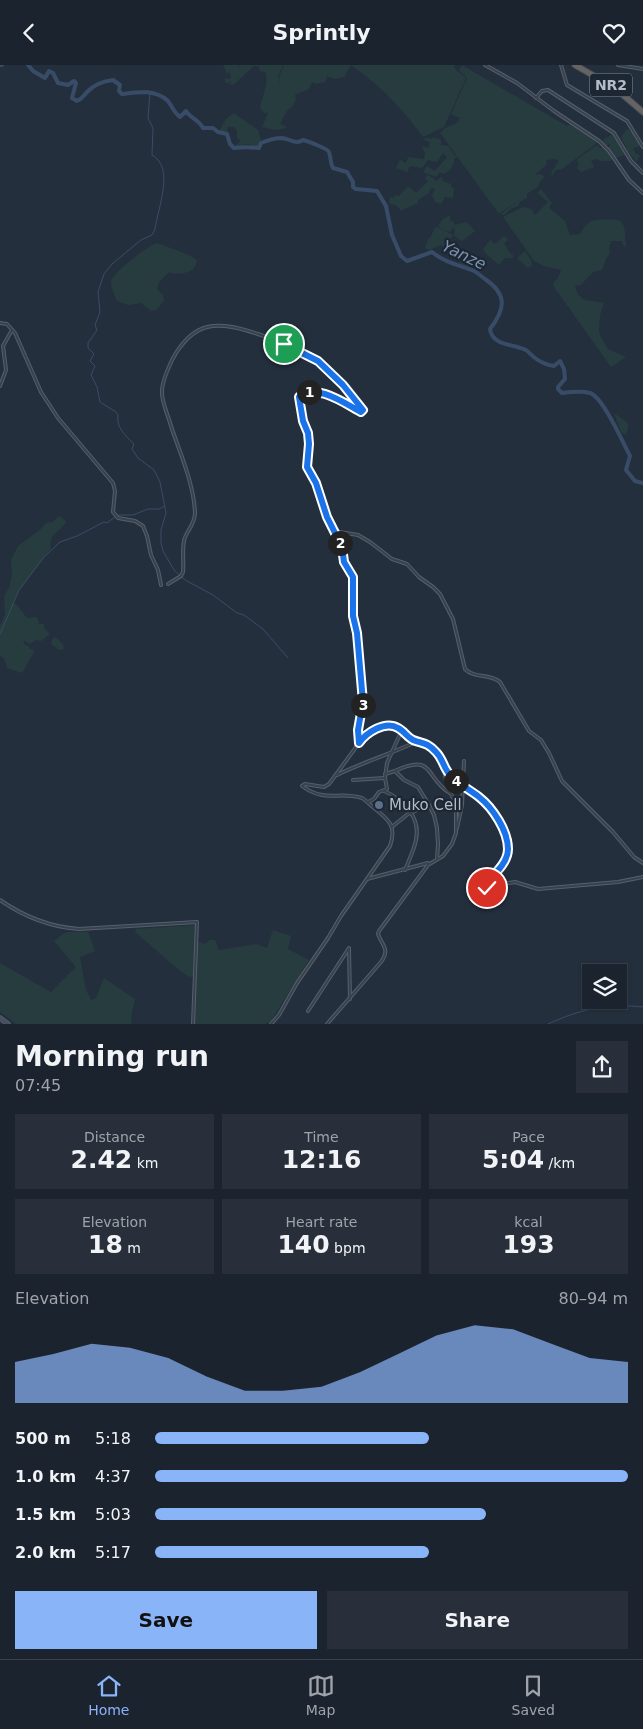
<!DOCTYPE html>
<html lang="en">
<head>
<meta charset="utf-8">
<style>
  :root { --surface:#1b232e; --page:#282f3a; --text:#f1f3f6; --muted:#a0a4aa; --line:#39404a; --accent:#8ab4f8 }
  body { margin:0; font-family:"DejaVu Sans",sans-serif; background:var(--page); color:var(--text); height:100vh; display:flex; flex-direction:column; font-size:19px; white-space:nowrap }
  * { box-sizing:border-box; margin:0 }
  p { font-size:16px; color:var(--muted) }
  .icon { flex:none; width:28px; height:28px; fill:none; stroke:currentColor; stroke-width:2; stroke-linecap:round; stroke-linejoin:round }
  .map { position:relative; height:959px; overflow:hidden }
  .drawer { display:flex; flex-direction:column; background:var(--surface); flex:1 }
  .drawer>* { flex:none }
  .controls { position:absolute; left:582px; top:899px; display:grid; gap:10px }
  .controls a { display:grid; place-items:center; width:45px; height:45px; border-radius:0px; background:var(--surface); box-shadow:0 1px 4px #0004,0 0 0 1px var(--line); font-size:25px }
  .pin { position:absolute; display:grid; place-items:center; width:42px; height:42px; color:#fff; margin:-21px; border:2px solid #fff; border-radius:50%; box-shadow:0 1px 5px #0007 }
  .km { position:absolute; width:25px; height:25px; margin:-12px; border-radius:50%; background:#222; color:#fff; font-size:14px; line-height:25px; text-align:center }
  .round { display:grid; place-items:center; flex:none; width:52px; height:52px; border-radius:0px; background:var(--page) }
  .headline { display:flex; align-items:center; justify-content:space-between; height:85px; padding:0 15px }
  h1 { font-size:28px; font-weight:700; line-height:38px }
  .metrics { display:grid; grid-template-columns:repeat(3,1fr); gap:8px; height:85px; padding:5px 15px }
  .metrics div { display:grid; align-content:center; border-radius:0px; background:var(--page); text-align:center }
  .metrics b { font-size:25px; font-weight:700 }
  .metrics small { font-size:14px; font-weight:400 }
  .metrics p { font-size:14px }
  .chart { height:140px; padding:10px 15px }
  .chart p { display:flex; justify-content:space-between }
  .chart svg { width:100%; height:90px; margin-top:5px; fill:var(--accent); opacity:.7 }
  .action { display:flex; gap:10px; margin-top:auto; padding:10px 15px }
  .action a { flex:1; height:58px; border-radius:0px; background:var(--accent); color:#111; font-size:20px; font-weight:700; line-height:58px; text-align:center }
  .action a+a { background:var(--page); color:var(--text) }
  ul { padding:0 15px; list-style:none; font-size:16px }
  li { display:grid; grid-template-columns:80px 60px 1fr; align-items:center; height:38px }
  li i { height:12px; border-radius:6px; background:var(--accent) }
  header { display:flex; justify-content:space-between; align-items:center; height:65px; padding:0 15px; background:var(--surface); font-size:22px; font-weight:700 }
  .tab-bar { display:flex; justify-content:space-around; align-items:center; height:70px; border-top:1px solid var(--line); background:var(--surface); font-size:14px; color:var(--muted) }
  .tab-bar a { display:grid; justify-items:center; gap:2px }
  .tab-bar .on { color:var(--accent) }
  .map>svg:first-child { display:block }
  .green { fill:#263c3f }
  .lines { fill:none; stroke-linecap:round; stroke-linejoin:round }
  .stream { stroke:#394c67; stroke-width:1 }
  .river { stroke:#394c67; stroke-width:4 }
  .minor-casing { stroke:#565f6c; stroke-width:4 }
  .secondary-casing { stroke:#565f6c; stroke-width:5.5 }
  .trunk-casing { stroke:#434c59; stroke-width:7 }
  .minor { stroke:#38414e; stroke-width:2 }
  .secondary { stroke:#465061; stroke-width:4 }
  .trunk { stroke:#656462; stroke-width:5 }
  .route-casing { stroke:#fff; stroke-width:10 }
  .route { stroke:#1a73e8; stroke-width:6 }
  .service-dot { fill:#5c6f8a; stroke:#1d2633; stroke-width:2 }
  .labels { text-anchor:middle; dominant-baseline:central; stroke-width:4.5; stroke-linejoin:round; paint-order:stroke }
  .shield { fill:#1d2633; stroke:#878f9c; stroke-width:1 }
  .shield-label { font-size:14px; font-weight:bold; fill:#b4bcc9 }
  .poi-label { font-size:15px; fill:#b4bcc9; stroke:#1d2633; text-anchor:start }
  .water-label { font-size:16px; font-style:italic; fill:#7c92b1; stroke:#1d2633 }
</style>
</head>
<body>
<header><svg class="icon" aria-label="back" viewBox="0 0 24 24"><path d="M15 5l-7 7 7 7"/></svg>Sprintly<svg class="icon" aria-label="heart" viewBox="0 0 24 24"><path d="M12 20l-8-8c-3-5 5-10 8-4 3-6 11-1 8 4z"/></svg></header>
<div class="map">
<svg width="643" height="959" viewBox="0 0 643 959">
  <rect width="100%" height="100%" fill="#242f3e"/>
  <g class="green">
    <path d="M223,0H239L240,3V0H283L278,11L280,21L279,12L284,0H350L351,1L346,8L345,12L335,14L327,11L325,17L316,19L312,17C308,29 304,24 295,30L296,35L291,43L288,44L280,59L284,60L287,63L275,65L262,62L269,45L266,49L260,44C261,33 270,18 265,7L260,6L259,2L257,1H254L233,20H230L232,16L229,18H225V13L229,14L231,12L229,7L227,9Z"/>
    <path d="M351,0H454L455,4L466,13L444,62L423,72C402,43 381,21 351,0Z"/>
    <path d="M462,0L567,61L570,59C579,63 593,68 597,78L562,104L556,105L552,111L551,108L558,97V95L555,94L546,95L547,99L536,109V110L541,109L545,112L540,116L539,121L527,129V133L520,137L518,141L512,143L504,150L501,149L522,133L499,149L440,68L445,63L457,58L460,53L451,49L467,13L459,5Z"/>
    <polygon points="232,49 235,49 258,65 261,75 258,81 252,81 249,79 234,81 241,76 237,73 237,66 234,62 228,62 227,68 219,66 226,54"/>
    <polygon points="627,64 632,66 640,79 639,82 635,82 633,84 636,89 640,90 637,97 628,87 621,72"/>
    <polygon points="613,68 617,72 626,90 615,93 612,86 607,83 610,81 609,79 606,81 601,77"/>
    <path d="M433,72L441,75V80L448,81L457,93H454C455,100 449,107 443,109L440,107L436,112L423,107L427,101L435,106L447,92L443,88L437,97L428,95L422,103L410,101L407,107L396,103L400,95L406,98L408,92L424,94L425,89L422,81L429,83L430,77L424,75L425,73L432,74Z"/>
    <polygon points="597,80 600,83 605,83 612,93 611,96 601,96 595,94 591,96 594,102 581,107 577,103 579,98 576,95"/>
    <polygon points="427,110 433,113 436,116 443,111 442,116 451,119 451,122 454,123 453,133 445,132 441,139 435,137 432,130 435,125 433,123 430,124 429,128 418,135 418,138 402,145 402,147 397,141 389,138 390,132 393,133 395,130 399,131 408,121 416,128 428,116 425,113"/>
    <path d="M541,124L552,138L549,143L565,156L570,170L580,169C582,165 586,159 590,157C595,154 618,153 621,157C627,163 624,173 626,181L624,182L622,176H611L609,184L610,188L606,194L602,205L593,207L581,220L575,221C580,240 590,234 604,238L600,250L599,265L600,270L608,284L626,292L611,302L554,222L553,218L558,213L561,205L544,201L534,196L503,152L523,142L531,144L535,150L548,137L537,128Z"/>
    <polygon points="448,151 450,151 450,156 452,155 455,160 467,157 475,166 462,176 453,170 448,178 445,179 445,184 441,180 429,185 425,183 428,174 430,173 435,163 437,162 453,170 455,167 453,162 450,167 443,165 438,161 442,155"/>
    <polygon points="504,171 508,175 504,178 509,187 513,190 513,193 505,193 499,200 486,189 483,184 490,175 495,179"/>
    <path d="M157,178C171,183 184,187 197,195C197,208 179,211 169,207L159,217L157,224L163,230L164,236L156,245L151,246L141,238L128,240L117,236C115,230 110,222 111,216C113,208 148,180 157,178Z"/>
    <polygon points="525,186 531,195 532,201 528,203 517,193"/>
    <polygon points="466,189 473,199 469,203 458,200 462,193"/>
    <polygon points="614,348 628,358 628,365 625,370 621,367"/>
    <path d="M59,451L65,455L66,458C57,469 49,468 51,484C42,492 38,501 31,510C24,520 17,526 13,538L17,540L27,553L37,552L39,559H44V563L50,569L41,576L36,575L30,579L23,575L25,580L29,581L30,584H33L34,587L22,608L7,603L4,593L0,591V561L5,550L4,531L9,523L12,510L11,495L18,481L41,464L46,458L53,457Z"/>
    <polygon points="55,572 63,579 64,584 59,585 51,579 52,575"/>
    <polygon points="196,860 193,911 189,912 179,905 135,867 136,864"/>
    <polygon points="273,865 291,871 288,884 309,895 271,956 265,959 194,959 198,877 206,879 209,875 215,875 219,885 256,879 267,883"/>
    <polygon points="66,867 88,867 95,886 80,892 86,925 91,935 96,933 104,913 135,934 132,947 131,959 16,959 0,947 0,898 51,927 76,902 54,876"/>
  </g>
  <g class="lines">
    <g class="stream">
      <path d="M150,27L148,53L153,63L152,90C175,103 158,142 155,164L152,170L141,175L112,199L104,209L98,227L100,247L95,260L97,265L88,278V283L94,289L90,296L95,301L91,310L97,322L100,337L116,347L118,350C116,363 126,371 134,379L132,384L138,393L154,405L160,417L166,448L161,465V477L163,486L174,505L185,515L213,530L237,548L244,550L263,564L288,593"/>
      <polyline points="118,450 133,450 148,444 159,444 165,441"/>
      <polyline points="0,569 19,525 44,492 60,477 77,471 104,457 107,458 115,452"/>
      <path d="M548,959C581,944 607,938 643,942"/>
    </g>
    <g class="river">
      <polyline points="0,0 2,0"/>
      <path d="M28,0L33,6L45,13L49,6L53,8L58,18L68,20L74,16L76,18L72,33L77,36C82,34 83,31 87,27C94,20 103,16 113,15L120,20L119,26L122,29C138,27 155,24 168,36C172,41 174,48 180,52L186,46C190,53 199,55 203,63H213L218,67L227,69L230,79L234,83C243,82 250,82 259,83L261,78C268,75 275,73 282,73C291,74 295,80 303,75C308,76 328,84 329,87C331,92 330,98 333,103L347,107L353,117V122L356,124L377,126L386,141L392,170L401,191L407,196L432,187C444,197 458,200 472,205C477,207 481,211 485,214C507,229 506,243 490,264C492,281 514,279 526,285C530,288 532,291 535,293C540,297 548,300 554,301L560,296L564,304L565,314L558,322V324L562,328C570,327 582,326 590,328C603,332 623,378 630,391L626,405L635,416L643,418"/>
    </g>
    <g class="minor-casing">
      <g id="minor">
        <polyline points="485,0 517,18 554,46 599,76 609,86 629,115 643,128"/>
        <polyline points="561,0 567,20 627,56 643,82"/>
        <polyline points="618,0 643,4"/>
        <polyline points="536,33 542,26 548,25 614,68 631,96 643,108"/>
        <polyline points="0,258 7,259 15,268 41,327 58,353 113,418 115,426 113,447 118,453 135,456 143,461 147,471 151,490 158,505 161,520"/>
        <polyline points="0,321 6,305 3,281 12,265"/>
        <path d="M334,466L358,470L370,477L392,494L407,499L419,512L433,522L440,529L453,554L465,604C475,614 490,608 500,617L529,666L541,675L549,688L562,716L613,767L634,792L643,798"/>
        <path d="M168,519L181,511L183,507C184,497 182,486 184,476C186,466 195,460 195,448C194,419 180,388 171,361C168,350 162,338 162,328C161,318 168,304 172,295C194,254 218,256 258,269C300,282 340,307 363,345L361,347C346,339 315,317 299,332L303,356L308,368L309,379L307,402L316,418L327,452L342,482L343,497L353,512V551L357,568L363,637L358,665L359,678"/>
        <path d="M395,706C435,687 425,714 450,728"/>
        <path d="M446,706C456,717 468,724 480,733C493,743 513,773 507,790C504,802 493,811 484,820V822L515,817L538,824L618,817L643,812"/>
        <polyline points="385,709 395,706 404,715 418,722 429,740 434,750 437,763 438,779 437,794"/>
        <path d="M337,710C363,697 391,689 418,676"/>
        <polyline points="353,715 385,713"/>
        <path d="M384,726C403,734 421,752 416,775C414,785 409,795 405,805"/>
        <polyline points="368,737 374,734 379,727 387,724 385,713 387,698 401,667"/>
        <polyline points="393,761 408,749 429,740"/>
        <polyline points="457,763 462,740 464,696"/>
        <polyline points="367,814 428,798"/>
        <path d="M0,835C23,851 50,862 79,864L197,857L193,959"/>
        <polyline points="349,884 350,934"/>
        <polyline points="308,946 349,883"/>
        <path d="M271,959L279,950L297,918L328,873L341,851L390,781C397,761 389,755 374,743C370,740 366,735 362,733C339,726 325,738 302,721L305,719L324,722L329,719L362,674L373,666L382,662H396L411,674L428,679L442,695L447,720L456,740V768L452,779L443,791L428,800L379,866L378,869C383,882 390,884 381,897L327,959"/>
      </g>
    </g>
    <g class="secondary-casing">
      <polyline id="secondary" points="0,953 8,959"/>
    </g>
    <g class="trunk-casing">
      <polyline id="trunk" points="575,0 615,23 643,47"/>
    </g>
    <use href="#minor" class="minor"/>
    <use href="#secondary" class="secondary"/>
    <use href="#trunk" class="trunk"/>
  </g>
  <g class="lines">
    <g class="route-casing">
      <path id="route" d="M284,279L318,296L343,320L363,345L361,347C346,339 315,317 299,332L303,356L308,368L309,379L307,402L316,418L327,452L342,482L344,497L353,512V551L357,568L363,637L358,665L359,678C366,668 385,655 398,663C404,666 407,672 413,675C423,679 427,677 436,687C444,695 443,704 452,712C460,720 470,725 479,732C493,743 508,766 508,784C508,799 492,811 483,821L487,823"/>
    </g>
    <use href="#route" class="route"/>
  </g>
  <circle class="service-dot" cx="379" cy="740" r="5"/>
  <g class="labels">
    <rect class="shield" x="590" y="8.5" width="42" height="23" rx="4"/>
    <g class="shield-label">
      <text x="611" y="20">NR2</text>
    </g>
    <g class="poi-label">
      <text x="389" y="740">Muko Cell</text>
    </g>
    <g class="water-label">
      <text transform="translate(464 190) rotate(26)">Yanze</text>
    </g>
  </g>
</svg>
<div class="controls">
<a><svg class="icon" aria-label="layers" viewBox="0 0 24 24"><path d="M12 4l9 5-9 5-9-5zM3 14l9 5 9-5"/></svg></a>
</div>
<div class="pin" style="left:284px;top:279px;background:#1e9e55"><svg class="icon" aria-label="arrive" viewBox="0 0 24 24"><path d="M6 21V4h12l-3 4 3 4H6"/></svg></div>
<div class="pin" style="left:487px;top:823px;background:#d93025"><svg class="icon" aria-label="check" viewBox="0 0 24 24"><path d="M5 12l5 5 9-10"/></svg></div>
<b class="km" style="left:309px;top:327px">1</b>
<b class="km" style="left:340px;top:478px">2</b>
<b class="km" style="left:363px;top:640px">3</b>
<b class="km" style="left:456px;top:716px">4</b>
</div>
<section class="drawer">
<div class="headline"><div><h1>Morning run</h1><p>07:45</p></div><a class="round"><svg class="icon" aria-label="share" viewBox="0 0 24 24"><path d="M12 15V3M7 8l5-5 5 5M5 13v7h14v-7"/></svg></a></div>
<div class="metrics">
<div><p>Distance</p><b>2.42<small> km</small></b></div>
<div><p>Time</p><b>12:16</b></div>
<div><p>Pace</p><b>5:04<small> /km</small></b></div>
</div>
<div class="metrics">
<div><p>Elevation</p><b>18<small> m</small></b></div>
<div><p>Heart rate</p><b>140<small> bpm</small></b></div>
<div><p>kcal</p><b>193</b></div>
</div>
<div class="chart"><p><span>Elevation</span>80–94 m</p>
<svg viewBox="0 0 160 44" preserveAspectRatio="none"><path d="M0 44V24L10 20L20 15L30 17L40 22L50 31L60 38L70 38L80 36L90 29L100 20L110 11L120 6L130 8L140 15L150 22L160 24V44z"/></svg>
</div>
<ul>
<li><b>500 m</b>5:18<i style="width:58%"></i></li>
<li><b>1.0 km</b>4:37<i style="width:100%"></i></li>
<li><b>1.5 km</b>5:03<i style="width:70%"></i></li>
<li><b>2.0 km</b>5:17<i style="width:58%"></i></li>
</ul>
<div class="action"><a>Save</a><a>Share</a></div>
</section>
<nav class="tab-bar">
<a class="on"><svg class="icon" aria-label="home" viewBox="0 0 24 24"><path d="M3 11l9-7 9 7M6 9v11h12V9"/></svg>Home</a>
<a><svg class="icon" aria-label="map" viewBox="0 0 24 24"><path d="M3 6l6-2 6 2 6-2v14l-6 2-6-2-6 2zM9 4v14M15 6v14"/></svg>Map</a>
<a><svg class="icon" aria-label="saved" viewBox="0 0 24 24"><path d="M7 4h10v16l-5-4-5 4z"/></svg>Saved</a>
</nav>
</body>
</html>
